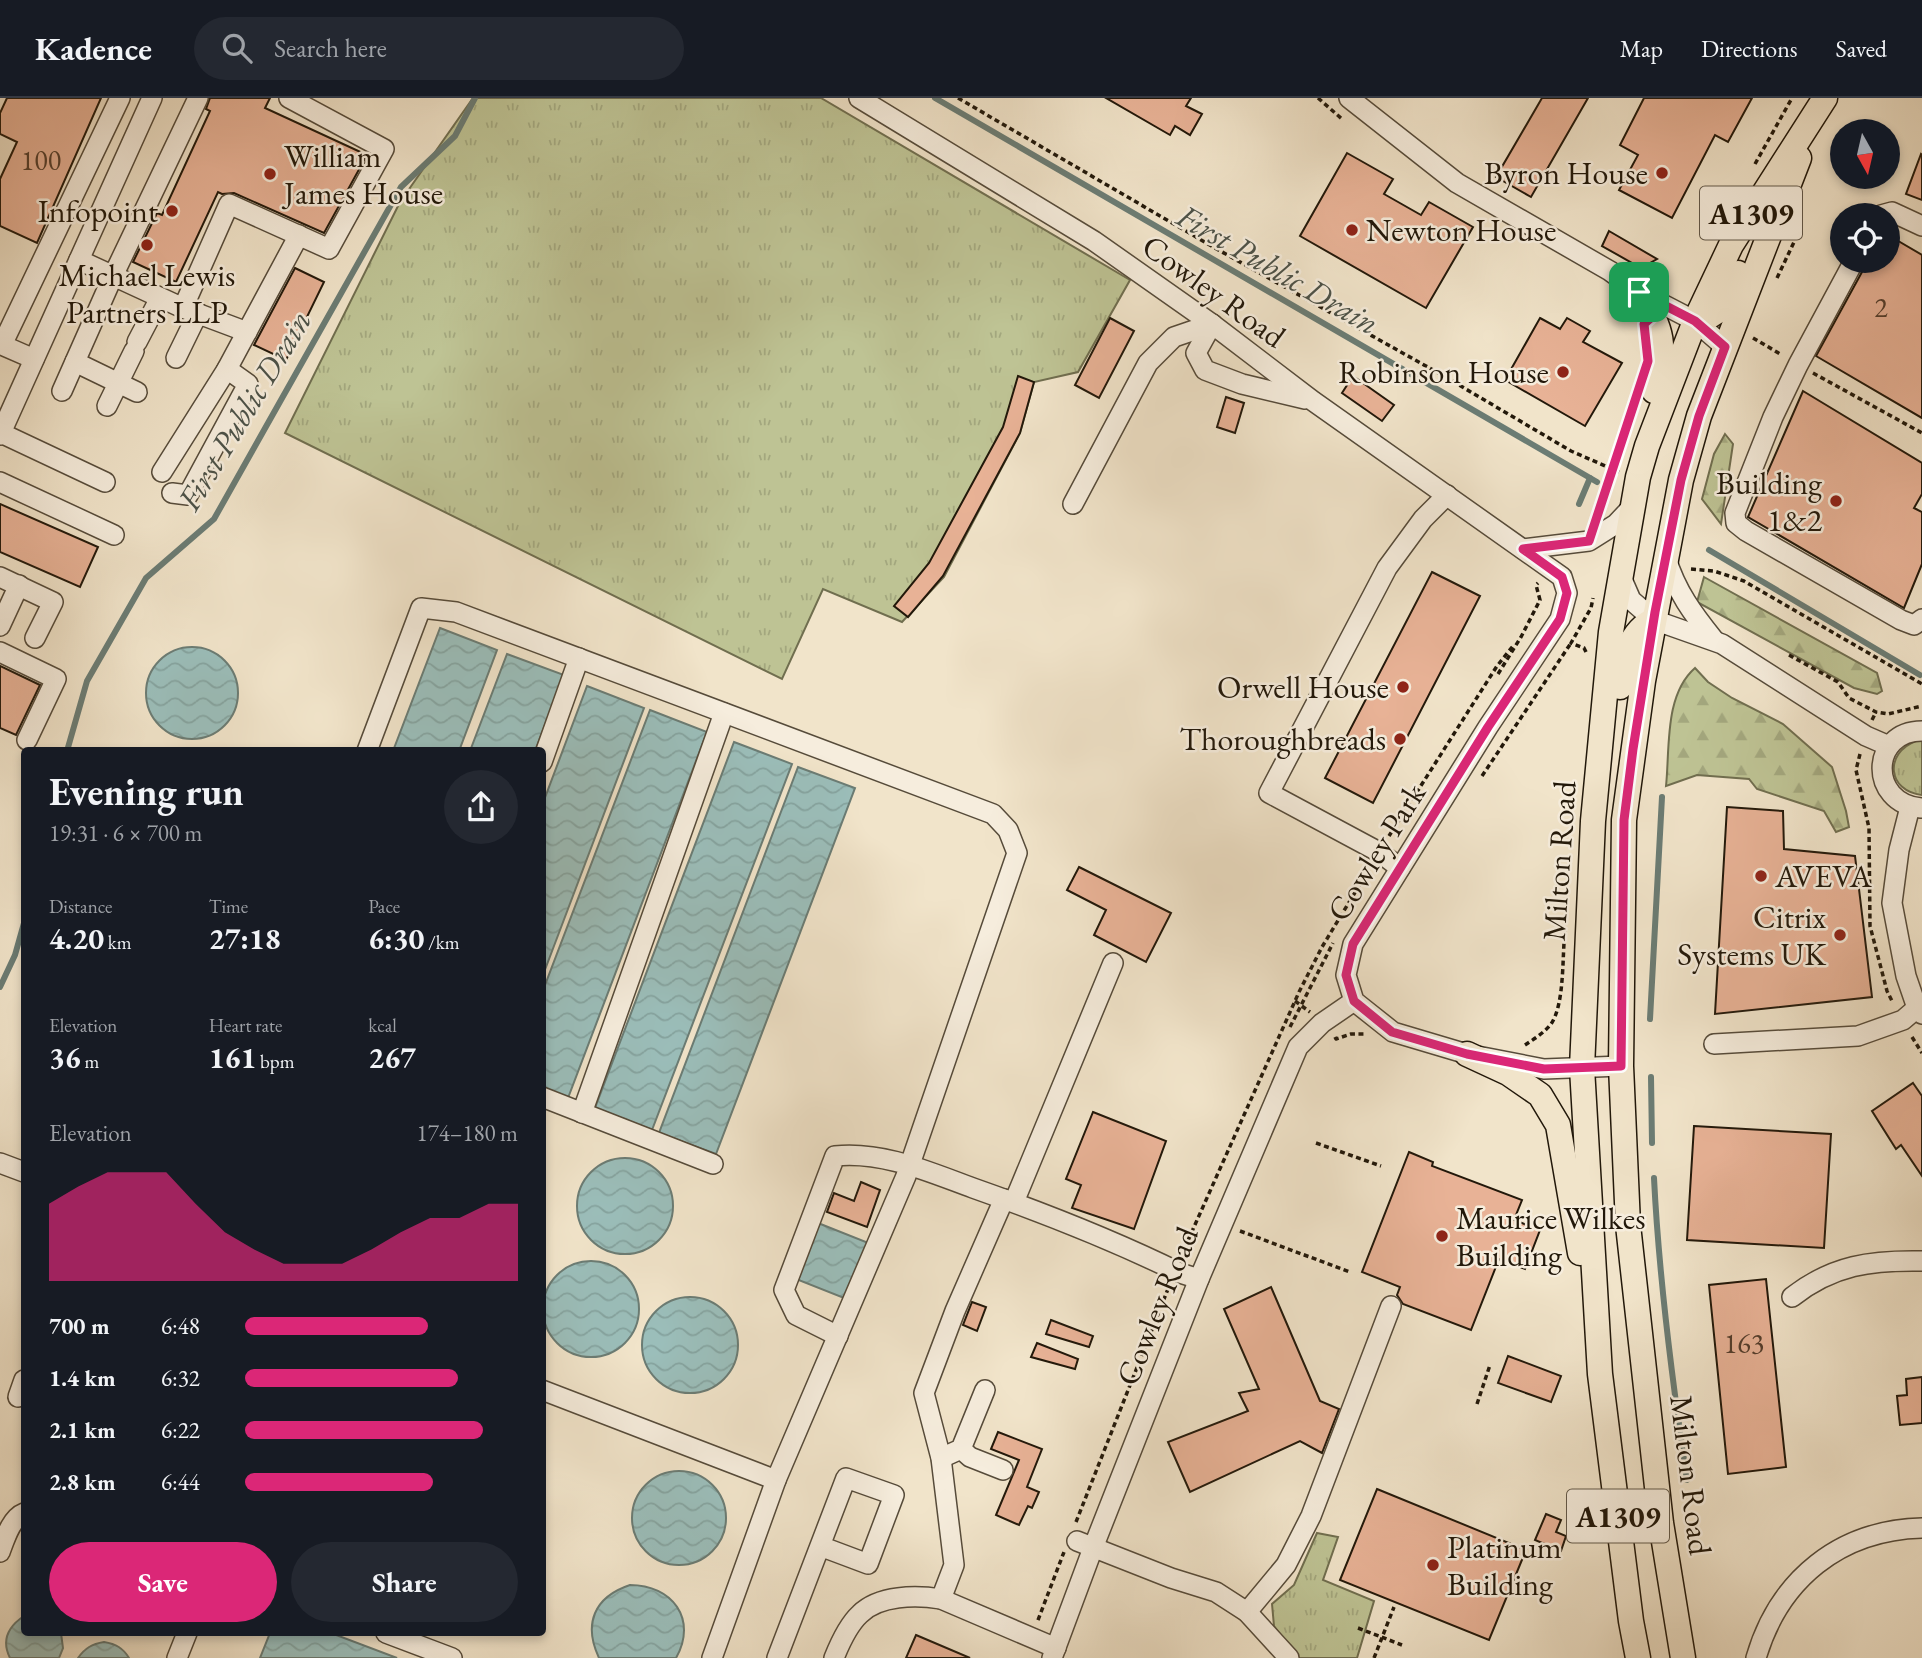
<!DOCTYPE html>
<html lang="en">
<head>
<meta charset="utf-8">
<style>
  :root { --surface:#171b24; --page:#242831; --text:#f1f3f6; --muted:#9ea1a6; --line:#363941; --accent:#db2777 }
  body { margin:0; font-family:"EB Garamond",serif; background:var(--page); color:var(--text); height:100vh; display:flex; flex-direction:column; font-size:26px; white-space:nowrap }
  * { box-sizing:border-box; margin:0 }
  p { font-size:23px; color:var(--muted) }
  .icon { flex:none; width:38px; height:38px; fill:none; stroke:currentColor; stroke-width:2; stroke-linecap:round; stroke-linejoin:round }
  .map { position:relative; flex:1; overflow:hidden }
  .details { position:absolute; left:21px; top:649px; width:525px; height:889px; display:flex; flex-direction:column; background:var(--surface); border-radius:7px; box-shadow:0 4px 10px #0003 }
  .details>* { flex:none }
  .needle { width:46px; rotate:172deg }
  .buttons { position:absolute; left:1830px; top:21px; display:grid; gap:14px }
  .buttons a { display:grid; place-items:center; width:70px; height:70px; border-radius:50%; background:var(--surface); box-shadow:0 4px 10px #0003; font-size:35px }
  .pin { position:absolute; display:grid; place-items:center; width:60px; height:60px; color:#fff; margin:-30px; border-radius:14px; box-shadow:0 4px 10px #0006 }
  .round { display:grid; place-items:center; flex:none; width:74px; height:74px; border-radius:37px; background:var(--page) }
  .headline { display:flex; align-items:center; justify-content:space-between; height:119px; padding:0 28px }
  h1 { font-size:38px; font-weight:700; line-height:52px }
  .metrics { display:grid; grid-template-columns:repeat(3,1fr); gap:10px; height:119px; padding:7px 28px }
  .metrics div { display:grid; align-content:center }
  .metrics b { font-size:30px; font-weight:700 }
  .metrics small { font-size:19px; font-weight:400 }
  .metrics p { font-size:19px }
  .chart { height:196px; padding:14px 28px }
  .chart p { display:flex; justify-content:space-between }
  .chart svg { width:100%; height:126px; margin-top:7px; fill:var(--accent); opacity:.7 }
  .cta { display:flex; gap:14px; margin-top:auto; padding:14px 28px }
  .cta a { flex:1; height:80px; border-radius:42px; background:var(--accent); color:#fff; font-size:28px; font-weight:700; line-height:80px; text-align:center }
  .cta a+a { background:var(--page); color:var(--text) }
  ul { padding:0 28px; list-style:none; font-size:23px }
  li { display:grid; grid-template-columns:112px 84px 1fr; align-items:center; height:52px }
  li i { height:18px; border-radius:9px; background:var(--accent) }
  header { display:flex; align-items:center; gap:42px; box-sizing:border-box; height:98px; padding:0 35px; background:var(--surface); border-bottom:2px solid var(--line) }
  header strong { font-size:33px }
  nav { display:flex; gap:38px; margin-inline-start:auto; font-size:24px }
  .search { width:490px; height:63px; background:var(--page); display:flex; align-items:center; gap:18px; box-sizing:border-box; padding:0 24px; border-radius:38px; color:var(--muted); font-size:26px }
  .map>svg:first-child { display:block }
  .grass { fill:url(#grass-tufts); stroke:#706e4f; stroke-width:2 }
  .forest { fill:url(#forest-firs); stroke:#706e4f; stroke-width:2 }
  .water { fill:url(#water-waves); stroke:#6b7c74; stroke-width:2 }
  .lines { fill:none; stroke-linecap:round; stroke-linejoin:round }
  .stream { stroke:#6b7c74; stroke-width:6 }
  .building { fill:#e8b296; stroke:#22180a; stroke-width:2 }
  .minor-casing { stroke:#564b3a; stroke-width:22 }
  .major-casing { stroke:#22180a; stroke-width:27 }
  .path { stroke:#22180a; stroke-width:3.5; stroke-dasharray:5 3.5; stroke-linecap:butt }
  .minor { stroke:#f6eddd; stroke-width:19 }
  .major { stroke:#f1e4ca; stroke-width:24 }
  .route-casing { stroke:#fff; stroke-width:14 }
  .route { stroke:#db2777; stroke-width:9 }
  .poi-dot { fill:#8f2418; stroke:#f6eddd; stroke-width:2.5 }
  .labels { text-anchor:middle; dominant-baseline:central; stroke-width:5; stroke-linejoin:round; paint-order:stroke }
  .number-label { font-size:28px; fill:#543e2d }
  .shield { fill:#f6eddd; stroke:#625849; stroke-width:2 }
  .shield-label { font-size:30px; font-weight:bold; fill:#22180a }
  .poi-label { font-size:32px; fill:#22180a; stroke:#f6eddd; text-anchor:end }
  .street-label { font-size:32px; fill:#22180a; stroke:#f6eddd }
  .water-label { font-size:33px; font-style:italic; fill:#4c5248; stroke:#f6eddd }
</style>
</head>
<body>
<header>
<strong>Kadence</strong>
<div class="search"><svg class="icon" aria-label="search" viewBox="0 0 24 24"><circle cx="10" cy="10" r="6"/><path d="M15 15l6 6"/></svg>Search here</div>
<nav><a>Map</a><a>Directions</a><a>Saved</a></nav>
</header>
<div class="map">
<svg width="1922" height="1560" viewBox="0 0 1922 1560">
  <defs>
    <pattern id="grass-tufts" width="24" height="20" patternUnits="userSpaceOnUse" patternTransform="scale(1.75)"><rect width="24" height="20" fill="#bec394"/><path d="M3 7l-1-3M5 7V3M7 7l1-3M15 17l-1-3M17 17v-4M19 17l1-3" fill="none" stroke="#a3a77e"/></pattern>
    <pattern id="forest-firs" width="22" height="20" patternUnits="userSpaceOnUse" patternTransform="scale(1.75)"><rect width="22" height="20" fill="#bec394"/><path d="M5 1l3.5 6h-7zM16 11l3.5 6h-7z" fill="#a3a77e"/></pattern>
    <pattern id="water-waves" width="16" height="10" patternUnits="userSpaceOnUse" patternTransform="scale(1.75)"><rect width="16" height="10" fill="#9bbeba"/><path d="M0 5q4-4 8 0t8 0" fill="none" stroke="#85a39f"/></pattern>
  </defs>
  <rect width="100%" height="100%" fill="#f1e4ca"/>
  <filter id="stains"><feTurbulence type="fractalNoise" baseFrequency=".00286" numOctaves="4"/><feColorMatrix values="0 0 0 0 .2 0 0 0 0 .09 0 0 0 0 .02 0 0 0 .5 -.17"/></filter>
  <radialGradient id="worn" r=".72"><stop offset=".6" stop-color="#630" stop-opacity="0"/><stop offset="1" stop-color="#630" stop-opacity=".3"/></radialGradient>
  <g class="grass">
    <polygon points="473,0 821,0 1130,182 1078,274 1034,284 1020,335 944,479 902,524 823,491 782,581 285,335 400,104"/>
    <path d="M1916,643H1922V697C1887,693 1884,655 1916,643Z"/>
    <polygon points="1317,1435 1338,1439 1323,1482 1374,1503 1357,1560 1298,1560 1274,1528 1272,1506 1294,1487"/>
  </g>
  <g class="forest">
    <polygon points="1725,336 1733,346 1721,426 1702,401 1714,356"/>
    <polygon points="1704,479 1877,575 1882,593 1877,596 1854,590 1697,504"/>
    <path d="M1695,570L1708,584L1732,600L1783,626L1832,669L1846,713L1849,729L1836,734L1824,713L1757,691L1749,681L1697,677L1666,688C1670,651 1664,597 1695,570Z"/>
  </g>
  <g class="water">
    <polygon points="440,530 497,552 459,653 393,653"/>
    <circle cx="192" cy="595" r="46"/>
    <polygon points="507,556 564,577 535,653 470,653"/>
    <polygon points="587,588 644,610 543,877 543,705"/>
    <polygon points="650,612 707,634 568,1000 543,990 542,895"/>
    <polygon points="734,644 792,666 652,1032 595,1010"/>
    <polygon points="798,669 855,690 716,1056 659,1035"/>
    <circle cx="625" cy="1108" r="48"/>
    <polygon points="818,1125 871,1146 849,1202 796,1181"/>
    <circle cx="591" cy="1211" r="48"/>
    <circle cx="690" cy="1247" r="48"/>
    <circle cx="679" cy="1420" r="47"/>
    <path d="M630,1487C672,1487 698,1521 676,1560H599C583,1526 594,1499 630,1487Z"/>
    <path d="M24,1518V1535H61L63,1550L59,1560H10C1,1542 9,1528 24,1518Z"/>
    <polygon points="270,1535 331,1535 397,1560 260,1560"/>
    <path d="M104,1544C116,1546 123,1550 129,1560H78C85,1550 92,1546 104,1544Z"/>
  </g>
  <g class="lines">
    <g class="stream">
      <polyline points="935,0 1597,384"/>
      <polyline points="1579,406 1590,380"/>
      <polyline points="1709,452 1920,577"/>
      <polyline points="67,653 87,583 146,480 214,421 401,89 455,38 475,0"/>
      <polyline points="0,889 15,857 24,825"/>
      <polyline points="1650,921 1662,699"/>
      <polyline points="1651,979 1652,1045"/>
      <path d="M1654,1080C1659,1181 1672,1282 1687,1382"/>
    </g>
  </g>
  <g class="building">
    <polygon points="7,0 101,0 37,145 0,128 0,81 17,44 0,36 0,15"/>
    <polygon points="210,0 270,0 265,10 367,57 324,135 234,95 222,96 218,94 176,184 133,164 157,115 162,117 210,13 206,11"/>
    <polygon points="1106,0 1191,0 1186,8 1202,16 1190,37 1175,28 1170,37"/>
    <polygon points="1542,0 1588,0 1531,99 1496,79"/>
    <polygon points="1644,0 1752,0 1728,44 1715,37 1672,120 1619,92 1638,57 1620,47"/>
    <polygon points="1347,55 1393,81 1384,96 1421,117 1429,104 1473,129 1426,210 1300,138"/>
    <polygon points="1921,56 1922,57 1922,102 1906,96"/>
    <polygon points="1609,133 1657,161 1641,170 1602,148"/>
    <polygon points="1888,137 1922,157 1922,320 1816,258 1868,163 1888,163"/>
    <polygon points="295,170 324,184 286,262 254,247"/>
    <polygon points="1110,220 1134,233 1099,300 1075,287"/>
    <polygon points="1540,220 1560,231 1567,220 1590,233 1583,244 1622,265 1585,328 1505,282"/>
    <polygon points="1018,278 1034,284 1020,335 943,478 908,519 894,508 929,465 1003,329"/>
    <polygon points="1353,278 1394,307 1382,323 1342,295"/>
    <polygon points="1803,293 1922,365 1922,396 1914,410 1922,414 1922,466 1904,510 1748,419"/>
    <polygon points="1226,299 1244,305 1235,335 1217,329"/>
    <polygon points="0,406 98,449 80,489 0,454"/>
    <polygon points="1432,474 1480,498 1373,705 1325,680"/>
    <polygon points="0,568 40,587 16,637 0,630"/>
    <polygon points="1727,709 1783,713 1784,751 1855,758 1872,899 1715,916"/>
    <polygon points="1079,769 1171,815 1146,864 1094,837 1106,812 1067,792"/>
    <polygon points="1913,985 1922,998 1922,1078 1901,1047 1896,1051 1872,1013"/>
    <polygon points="1093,1014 1166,1043 1134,1131 1072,1110 1081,1087 1066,1081"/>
    <polygon points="1694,1028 1831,1036 1824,1150 1687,1142"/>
    <polygon points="1409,1054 1433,1064 1432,1068 1522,1102 1514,1122 1540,1132 1525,1171 1499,1161 1471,1232 1403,1206 1397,1197 1400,1189 1362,1174"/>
    <polygon points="861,1084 880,1092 867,1129 827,1114 834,1095 854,1103"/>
    <polygon points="1766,1181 1786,1369 1728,1376 1709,1187"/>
    <polygon points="1271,1189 1320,1303 1339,1311 1322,1355 1300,1343 1190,1394 1168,1344 1248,1313 1239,1295 1259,1291 1224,1211"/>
    <polygon points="972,1204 986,1209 977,1233 963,1227"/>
    <polygon points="1051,1222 1093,1238 1089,1249 1046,1236"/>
    <polygon points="1037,1245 1078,1261 1075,1271 1031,1259"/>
    <polygon points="1508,1258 1561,1278 1551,1304 1498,1285"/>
    <polygon points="1922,1279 1922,1325 1900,1327 1897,1298 1907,1297 1906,1281"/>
    <polygon points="998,1334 1042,1351 1027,1389 1039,1394 1032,1410 1028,1408 1019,1427 996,1417 1019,1362 991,1351"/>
    <polygon points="1377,1391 1526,1452 1489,1542 1340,1482"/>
    <polygon points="1546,1416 1561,1422 1556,1434 1566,1438 1561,1453 1535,1442"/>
    <polygon points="916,1537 970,1560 906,1560"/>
  </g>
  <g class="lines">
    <g class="minor-casing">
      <g id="minor">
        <polyline points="859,0 1094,143 1212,226 1313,303 1562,479 1567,495 1560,521 1488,629 1353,846 1346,877 1354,903 1393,934 1467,956 1544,971 1621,968"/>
        <polyline points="1349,0 1457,85 1610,173 1639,194 1695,223 1725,249"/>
        <polyline points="1881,117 1892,114 1922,128"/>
        <polyline points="79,162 183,210 247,234"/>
        <polyline points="1854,163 1798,267 1773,319 1735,415 1736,425 1746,433 1901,522 1914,527 1922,521"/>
        <polyline points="183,210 229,106 329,151 384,51 289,0"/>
        <polyline points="1212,226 1196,255 1205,272 1242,286 1305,301"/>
        <polyline points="137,244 160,200"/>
        <polyline points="176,260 198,215"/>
        <polyline points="34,261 2,247 120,0"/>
        <polyline points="75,264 137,294"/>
        <polyline points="62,293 113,178 198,0"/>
        <polyline points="107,308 134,253"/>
        <polyline points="1,335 105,384"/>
        <polyline points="0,337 152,0"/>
        <polyline points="162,374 227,271 299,137"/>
        <polyline points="0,384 114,437"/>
        <polyline points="172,395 188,397 248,286 227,271"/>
        <polyline points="1073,406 1148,265 1174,239 1212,226"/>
        <polyline points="1523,451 1589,443 1616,426 1633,408"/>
        <path d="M1666,460C1676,493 1693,516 1714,542"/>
        <polyline points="0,479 53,504 35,540"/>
        <polyline points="1621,479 1631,502 1654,522 1722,546 1866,638 1889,648"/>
        <polyline points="0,528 19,487"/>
        <polyline points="0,554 56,581 27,642"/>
        <polyline points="367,653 421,510 456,514 993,716 1008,732 1017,755 906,1078 776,1382"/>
        <polyline points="542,664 579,560"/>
        <polyline points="1910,709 1899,752 1892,805 1906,878 1917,910 1922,916"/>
        <path d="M1921,710C1868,705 1870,633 1922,633"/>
        <polyline points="1400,770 1379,754 1269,695 1387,470 1423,421 1447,397"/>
        <polyline points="1714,946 1858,938 1903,922 1917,910"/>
        <polyline points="542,999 713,1066"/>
        <polyline points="582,1015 724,615"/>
        <polyline points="0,1065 24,1074"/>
        <polyline points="1014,1104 1113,865"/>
        <path d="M1792,1199C1833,1167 1871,1162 1922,1163"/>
        <path d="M838,1238L796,1217L784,1192L835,1058C883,1053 929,1074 973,1090C1044,1115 1113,1142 1180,1175L1199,1181"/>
        <polyline points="542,1292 776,1382 712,1560"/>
        <polyline points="18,1299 24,1282"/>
        <polyline points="961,1351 970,1359 1003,1372"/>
        <polyline points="941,1360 961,1351 985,1292"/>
        <polyline points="1077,1443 1171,1480 1216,1494 1247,1514 1289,1560"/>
        <path d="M0,1454C5,1441 11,1420 24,1415"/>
        <polyline points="941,1501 954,1467 941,1360 924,1295 955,1213 1004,1101"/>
        <polyline points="1247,1514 1286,1467 1311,1418 1391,1208"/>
        <polyline points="386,1535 452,1560"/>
        <polyline points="177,1560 187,1535"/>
        <polyline points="777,1560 846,1380 894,1397 868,1466 820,1448"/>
        <path d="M834,1560C840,1545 848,1527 860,1516C879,1497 916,1497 941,1501L1056,1550"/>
        <polyline points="1052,1560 1093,1450 1199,1181 1298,949 1322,925 1354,903"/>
        <path d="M1756,1560C1779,1481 1840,1432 1922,1430"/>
      </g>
    </g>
    <g class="major-casing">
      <g id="major">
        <path d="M1639,194C1664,234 1666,246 1654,293"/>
        <path d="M1695,223C1724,218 1726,200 1738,175"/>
        <path d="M1620,589C1624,563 1628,534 1654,522"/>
        <polyline points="1467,956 1508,975 1540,997 1558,1027 1580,1155"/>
        <polyline points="1638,1560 1631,1523 1600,1276 1582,970 1593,723 1611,534 1638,379 1647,348 1695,223 1731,147 1825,0"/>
        <polyline points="1683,1560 1661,1425 1628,1127 1621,968 1624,722 1643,583 1681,382 1699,318 1799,60"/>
      </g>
    </g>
    <g class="path">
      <polyline points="958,0 1215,150 1442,277 1571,353 1619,374"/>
      <polyline points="1318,0 1342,21"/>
      <polyline points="1755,66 1792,0"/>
      <polyline points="1777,180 1795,142 1798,126"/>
      <polyline points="1753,240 1782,257"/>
      <polyline points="1813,275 1922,335"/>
      <polyline points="1597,416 1636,301"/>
      <polyline points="1691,471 1714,473 1744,483 1922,586"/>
      <polyline points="1586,554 1584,550 1571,545 1591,510 1593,500"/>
      <polyline points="1789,557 1838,584 1849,600 1876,614 1888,616 1922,608"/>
      <polyline points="1498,576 1521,539 1540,502 1536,487 1538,485"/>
      <polyline points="1872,622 1876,614"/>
      <polyline points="1860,656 1856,672 1869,730 1870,828 1887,893 1893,905"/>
      <polyline points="1482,678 1571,545"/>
      <polyline points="1389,738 1497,568 1513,548"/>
      <polyline points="1295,903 1310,914"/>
      <polyline points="1290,929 1333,845"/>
      <polyline points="1335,939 1336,941 1351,936 1364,936"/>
      <polyline points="1912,939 1922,955"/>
      <path d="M1525,947C1534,941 1544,935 1551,926C1565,906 1562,857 1565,833"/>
      <polyline points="1316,1045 1381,1068"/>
      <polyline points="1240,1133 1350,1174"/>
      <polyline points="1181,1158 1299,894 1322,849 1371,768"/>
      <polyline points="1477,1306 1490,1267"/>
      <polyline points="1076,1424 1168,1191"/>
      <polyline points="1038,1522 1064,1454"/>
      <polyline points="1358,1530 1402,1547"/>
      <polyline points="1374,1560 1394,1509"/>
    </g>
    <use href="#minor" class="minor"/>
    <use href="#major" class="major"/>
  </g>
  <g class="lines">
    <g class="route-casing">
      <polygon id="route" points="1639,194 1695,223 1725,249 1699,318 1681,382 1655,514 1633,651 1624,722 1621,968 1544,971 1467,956 1392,934 1354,903 1346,877 1353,846 1488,629 1560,521 1567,495 1562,479 1523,451 1589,443 1648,263 1644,226 1654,217"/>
    </g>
    <use href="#route" class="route"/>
  </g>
  <g class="poi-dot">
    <circle cx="1662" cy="75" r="7"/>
    <circle cx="270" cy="76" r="7"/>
    <circle cx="172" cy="113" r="7"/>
    <circle cx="1352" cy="132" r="7"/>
    <circle cx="147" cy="147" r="7"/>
    <circle cx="1563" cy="274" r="7"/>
    <circle cx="1836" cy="403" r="7"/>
    <circle cx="1403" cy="589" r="7"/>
    <circle cx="1400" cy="641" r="7"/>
    <circle cx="1761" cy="778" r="7"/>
    <circle cx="1840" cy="837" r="7"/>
    <circle cx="1442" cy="1138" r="7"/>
    <circle cx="1433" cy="1467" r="7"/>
  </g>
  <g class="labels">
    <g class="number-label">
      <text x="41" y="62">100</text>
      <text x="1881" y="209">2</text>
      <text x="1744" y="1245">163</text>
    </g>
    <g class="shield">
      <rect x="1700" y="88.5" width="102" height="53" rx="5"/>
      <rect x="1567" y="1391.5" width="102" height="53" rx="5"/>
    </g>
    <g class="shield-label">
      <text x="1751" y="115">A1309</text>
      <text x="1618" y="1418">A1309</text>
    </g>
    <g class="poi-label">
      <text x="284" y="58" text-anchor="start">William<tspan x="284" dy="37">James House</tspan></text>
      <text x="1648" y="75">Byron House</text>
      <text x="158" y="113">Infopoint</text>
      <text x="1366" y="132" text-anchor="start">Newton House</text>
      <text x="147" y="177" text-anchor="middle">Michael Lewis<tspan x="147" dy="37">Partners LLP</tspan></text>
      <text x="1549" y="274">Robinson House</text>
      <text x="1822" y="385">Building<tspan x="1822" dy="37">1&amp;2</tspan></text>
      <text x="1389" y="589">Orwell House</text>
      <text x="1386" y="641">Thoroughbreads</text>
      <text x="1775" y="778" text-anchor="start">AVEVA</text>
      <text x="1826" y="819">Citrix<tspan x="1826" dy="37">Systems UK</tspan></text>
      <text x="1456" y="1120" text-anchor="start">Maurice Wilkes<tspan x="1456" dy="37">Building</tspan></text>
      <text x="1447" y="1449" text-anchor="start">Platinum<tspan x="1447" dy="37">Building</tspan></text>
    </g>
    <g class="street-label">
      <text transform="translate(1214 193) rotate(36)">Cowley Road</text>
      <text transform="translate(1376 754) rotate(-58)">Cowley Park</text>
      <text transform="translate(1559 763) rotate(-86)">Milton Road</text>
      <text transform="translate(1157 1208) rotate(-68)">Cowley Road</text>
      <text transform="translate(1691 1377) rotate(83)">Milton Road</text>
    </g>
    <g class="water-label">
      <text transform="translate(1278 171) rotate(30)">First Public Drain</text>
      <text transform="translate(244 312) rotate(-59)">First Public Drain</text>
    </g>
  </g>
  <rect width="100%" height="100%" filter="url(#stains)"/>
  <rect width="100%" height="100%" fill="url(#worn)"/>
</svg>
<div class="buttons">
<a><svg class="needle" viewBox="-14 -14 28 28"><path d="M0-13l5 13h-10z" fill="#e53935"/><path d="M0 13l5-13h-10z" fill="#9ea1a6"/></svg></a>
<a><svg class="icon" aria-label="locate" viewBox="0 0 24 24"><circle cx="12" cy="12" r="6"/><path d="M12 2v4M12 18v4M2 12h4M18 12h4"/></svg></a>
</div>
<div class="pin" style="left:1639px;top:194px;background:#1e9e55"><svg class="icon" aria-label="arrive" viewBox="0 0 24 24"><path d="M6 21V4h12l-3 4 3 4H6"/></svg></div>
<section class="details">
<div class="headline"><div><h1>Evening run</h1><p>19:31 · 6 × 700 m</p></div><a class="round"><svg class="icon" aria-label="share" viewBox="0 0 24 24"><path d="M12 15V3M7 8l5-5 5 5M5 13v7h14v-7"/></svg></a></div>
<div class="metrics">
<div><p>Distance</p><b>4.20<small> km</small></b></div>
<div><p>Time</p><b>27:18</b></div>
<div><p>Pace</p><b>6:30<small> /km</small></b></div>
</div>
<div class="metrics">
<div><p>Elevation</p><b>36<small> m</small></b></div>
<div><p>Heart rate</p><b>161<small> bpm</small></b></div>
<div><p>kcal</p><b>267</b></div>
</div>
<div class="chart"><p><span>Elevation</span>174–180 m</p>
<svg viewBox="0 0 160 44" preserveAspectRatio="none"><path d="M0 44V17L10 11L20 6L30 6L40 6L50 17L60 27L70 33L80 38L90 38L100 38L110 33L120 27L130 22L140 22L150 17L160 17V44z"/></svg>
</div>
<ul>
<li><b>700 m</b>6:48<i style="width:67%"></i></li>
<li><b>1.4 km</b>6:32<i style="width:78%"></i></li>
<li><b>2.1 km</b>6:22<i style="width:87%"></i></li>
<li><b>2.8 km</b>6:44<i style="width:69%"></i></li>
</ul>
<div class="cta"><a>Save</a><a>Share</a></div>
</section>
</div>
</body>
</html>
